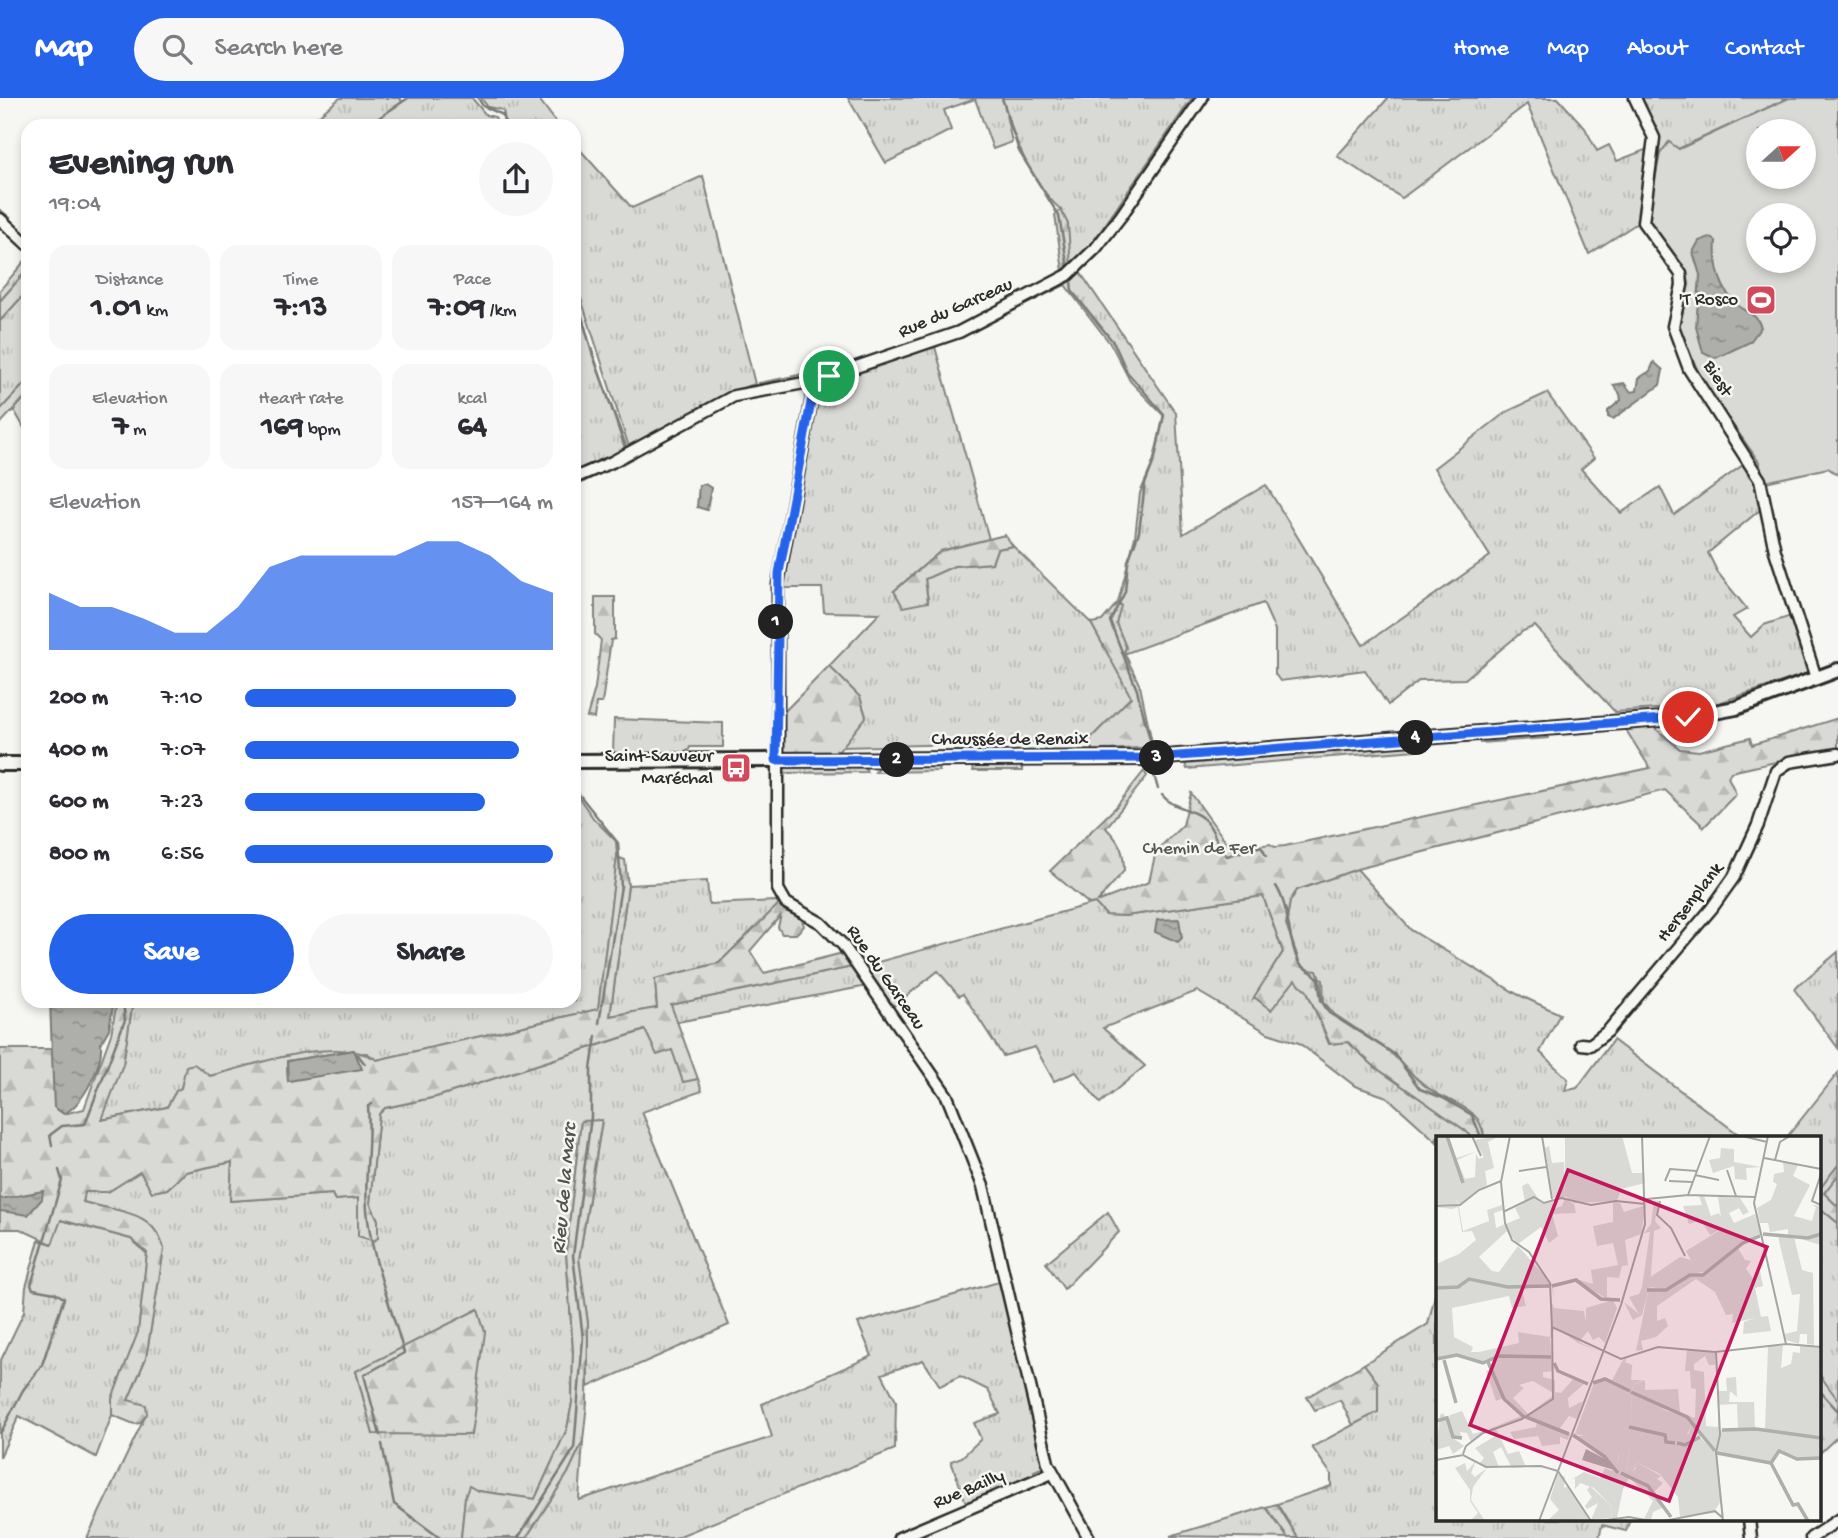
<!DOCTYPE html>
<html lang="en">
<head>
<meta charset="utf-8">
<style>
  :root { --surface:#fff; --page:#f7f7f7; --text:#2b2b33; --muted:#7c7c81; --accent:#2563eb }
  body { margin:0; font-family:"Gochi Hand",sans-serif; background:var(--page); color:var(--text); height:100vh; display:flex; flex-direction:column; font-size:26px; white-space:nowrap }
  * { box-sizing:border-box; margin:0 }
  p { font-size:23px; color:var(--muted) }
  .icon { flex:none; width:38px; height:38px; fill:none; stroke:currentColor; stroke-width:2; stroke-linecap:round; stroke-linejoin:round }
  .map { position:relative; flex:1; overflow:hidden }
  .sheet { position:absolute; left:21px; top:21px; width:560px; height:889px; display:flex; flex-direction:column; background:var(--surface); border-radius:21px; box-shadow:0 4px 10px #0003 }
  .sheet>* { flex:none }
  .needle { width:46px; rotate:69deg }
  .buttons { position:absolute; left:1746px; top:21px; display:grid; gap:14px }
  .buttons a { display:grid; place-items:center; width:70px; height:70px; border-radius:50%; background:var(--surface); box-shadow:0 4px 10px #0003; font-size:35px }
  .pin { position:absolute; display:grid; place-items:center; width:60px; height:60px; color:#fff; margin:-30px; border:4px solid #fff; border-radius:50%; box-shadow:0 2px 7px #0007 }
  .km { position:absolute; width:35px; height:35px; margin:-18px; border-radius:50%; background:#222; color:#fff; font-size:19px; line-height:35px; text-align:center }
  .round { display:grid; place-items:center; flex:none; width:74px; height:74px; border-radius:37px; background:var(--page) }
  .overview { display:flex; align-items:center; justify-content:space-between; height:119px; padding:0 28px }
  h1 { font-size:38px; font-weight:700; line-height:52px }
  .stats { display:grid; grid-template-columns:repeat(3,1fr); gap:10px; height:119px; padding:7px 28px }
  .stats div { display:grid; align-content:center; border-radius:18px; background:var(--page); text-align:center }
  .stats b { font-size:30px; font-weight:700 }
  .stats small { font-size:19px; font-weight:400 }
  .stats p { font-size:19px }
  .chart { height:196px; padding:14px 28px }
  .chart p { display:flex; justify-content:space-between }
  .chart svg { width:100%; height:126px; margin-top:7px; fill:var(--accent); opacity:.7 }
  .action { display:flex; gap:14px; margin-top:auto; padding:14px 28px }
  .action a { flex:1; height:80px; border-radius:42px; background:var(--accent); color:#fff; font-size:28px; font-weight:700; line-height:80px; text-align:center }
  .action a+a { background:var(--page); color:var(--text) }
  ul { padding:0 28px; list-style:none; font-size:23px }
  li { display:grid; grid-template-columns:112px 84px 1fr; align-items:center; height:52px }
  li i { height:18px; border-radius:9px; background:var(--accent) }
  header { display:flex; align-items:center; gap:42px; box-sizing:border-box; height:98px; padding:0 35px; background:var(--accent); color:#fff }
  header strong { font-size:33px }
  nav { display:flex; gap:38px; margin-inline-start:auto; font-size:24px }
  .search { width:490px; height:63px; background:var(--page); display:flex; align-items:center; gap:18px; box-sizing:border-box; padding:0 24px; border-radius:38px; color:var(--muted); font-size:26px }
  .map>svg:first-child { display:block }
  .grass { fill:url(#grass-tufts); stroke:#828280; stroke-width:2; fill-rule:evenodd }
  .forest { fill:url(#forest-firs); stroke:#828280; stroke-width:2; fill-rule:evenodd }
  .pitch { fill:#d9d9d5; stroke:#828280; stroke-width:2; fill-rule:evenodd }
  .water { fill:url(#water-ripples); stroke:#7a7a78; stroke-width:2 }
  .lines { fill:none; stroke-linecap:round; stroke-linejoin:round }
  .stream { stroke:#7a7a78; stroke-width:2.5 }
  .minor-casing { stroke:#2b2b2b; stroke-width:15 }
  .major-casing { stroke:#2b2b2b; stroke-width:18 }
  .minor { stroke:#f6f6f2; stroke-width:10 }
  .major { stroke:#f6f6f2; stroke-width:12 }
  .route-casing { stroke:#fff; stroke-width:14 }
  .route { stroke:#2563eb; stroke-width:9 }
  .labels { text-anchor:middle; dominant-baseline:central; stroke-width:5; stroke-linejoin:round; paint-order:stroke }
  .poi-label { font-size:19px; fill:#2b2b2b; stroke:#f6f6f2; text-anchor:end }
  .street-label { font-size:19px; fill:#2b2b2b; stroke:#f6f6f2 }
  .park-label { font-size:19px; fill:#565656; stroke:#f6f6f2 }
  .water-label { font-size:21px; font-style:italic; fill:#525251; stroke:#f6f6f2 }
  .inset-river { fill:none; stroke:#aeaeab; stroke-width:3.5 }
  .inset-road { fill:none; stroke:#a5a5a2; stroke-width:2 }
  .view { fill:#c2185b; fill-opacity:0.15; stroke:#c2185b; stroke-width:3.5 }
  .inset-edge { fill:none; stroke:#2b2b2b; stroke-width:3.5 }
</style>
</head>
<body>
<header>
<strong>Map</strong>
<div class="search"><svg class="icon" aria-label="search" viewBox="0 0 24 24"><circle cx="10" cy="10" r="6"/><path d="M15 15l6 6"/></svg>Search here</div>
<nav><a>Home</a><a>Map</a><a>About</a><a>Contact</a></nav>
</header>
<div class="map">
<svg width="1838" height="1440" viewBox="0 0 1838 1440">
  <defs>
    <pattern id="grass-tufts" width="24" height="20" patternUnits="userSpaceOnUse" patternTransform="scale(1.75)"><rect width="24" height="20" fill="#d9d9d5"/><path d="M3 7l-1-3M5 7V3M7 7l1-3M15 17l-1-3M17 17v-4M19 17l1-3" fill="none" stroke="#babab7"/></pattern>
    <pattern id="forest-firs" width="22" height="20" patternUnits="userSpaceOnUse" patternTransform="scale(1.75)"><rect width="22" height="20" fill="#d9d9d5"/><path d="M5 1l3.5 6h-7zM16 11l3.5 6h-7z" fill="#babab7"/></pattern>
    <pattern id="water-ripples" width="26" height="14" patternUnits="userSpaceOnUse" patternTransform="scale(1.75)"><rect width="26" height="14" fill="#aeaeab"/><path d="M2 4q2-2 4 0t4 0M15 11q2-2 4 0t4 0" fill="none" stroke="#8e8e8b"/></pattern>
  </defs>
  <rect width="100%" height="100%" fill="#f6f6f2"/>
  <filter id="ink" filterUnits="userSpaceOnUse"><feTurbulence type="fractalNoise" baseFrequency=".0143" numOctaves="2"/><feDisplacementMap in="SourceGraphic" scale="14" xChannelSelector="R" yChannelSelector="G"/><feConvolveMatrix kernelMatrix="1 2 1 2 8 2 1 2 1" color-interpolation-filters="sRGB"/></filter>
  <g filter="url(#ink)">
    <g class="grass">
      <polygon points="340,0 400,0 402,4 408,0 472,0 486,17 495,19 498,28 306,28"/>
      <polygon points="481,0 538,0 559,28 506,28 503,12 488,9"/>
      <path d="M848,0H1192L1089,150L1095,147L1068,170L1061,112C1035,89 1018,49 1006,17L1012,44L993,51L975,1L944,12L951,32L886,65Z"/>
      <polygon points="1388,0 1558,0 1585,30 1597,53 1609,47 1617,63 1650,50 1640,104 1639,124 1589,156 1527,6 1402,100 1337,58"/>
      <polygon points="1638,0 1789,0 1678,51 1669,44 1660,56 1656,55"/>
      <polygon points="574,45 632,110 703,78 755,286 733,293 630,352 574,179"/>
      <polygon points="1107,140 1109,142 1080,174 1176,315 1183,436 1266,387 1363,547 1490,458 1434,370 1506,314 1547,295 1594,360 1581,371 1621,415 1660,389 1674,417 1747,364 1756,377 1761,411 1708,455 1718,475 1747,511 1733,519 1751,539 1764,527 1791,518 1809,575 1712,607 1615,614 1535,528 1523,533 1465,581 1420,582 1388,607 1365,572 1280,583 1275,576 1275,532 1263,505 1124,556 1116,525 1120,507 1118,504 1135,439 1140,395 1153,365 1164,318 1130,283 1112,248 1065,187 985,226 984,224 1029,201"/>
      <polygon points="28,159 28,171 0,203 0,192"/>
      <polygon points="28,192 28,282 0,312 0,223"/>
      <polygon points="574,198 625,351 614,357 614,360 574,375"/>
      <path d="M965,225L966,228L818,278L760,288L759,285C830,272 899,254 965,225Z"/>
      <polygon points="968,234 935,249 989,441 941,453 894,493 928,503 925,481 954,468 992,465 997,451 1013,448 1091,525 1132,599 1088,643 842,649 866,618 860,599 829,568 880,515 824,514 822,490 783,490 780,479 815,298 834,280 885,262 899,260 899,257"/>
      <polygon points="28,296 28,337 14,312"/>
      <polygon points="773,485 776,485 775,626 772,626"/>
      <polygon points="614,621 723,625 723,649 690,649 689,652 679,656 613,656"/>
      <polygon points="1022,668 1022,673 973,673 972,669"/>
      <polygon points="865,669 867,674 786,675 782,680 781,673 783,670"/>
      <polygon points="878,669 939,669 939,673 875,674"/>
      <polygon points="574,693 594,721 616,743 617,759 598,911 377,962 367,955 290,958 210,978 194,967 187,968 181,990 176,993 167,1009 101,1022 123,966 133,903 574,903"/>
      <polygon points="1357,771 1411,832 1517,896 1560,916 1540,954 1568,981 1565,993 1577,990 1613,942 1742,1039 1484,1039 1483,1031 1448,1001 1434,995 1414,978 1391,954 1334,916 1324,904 1323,882 1300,866 1286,826 1290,803 1297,792"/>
      <polygon points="707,783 709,806 776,803 779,806 719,865 655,881 657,910 610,918 628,787"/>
      <polygon points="1263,798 1283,854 1254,900 1295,881 1307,893 1329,946 1348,944 1375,969 1466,1033 1471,1039 1437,1039 1437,1044 1387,999 1355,988 1299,945 1268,935 1197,893 1103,930 1145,968 1100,1005 1076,974 1054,983 1035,949 1003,958 963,896 959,898 938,873 890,911 863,868 1095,805 1106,817 1125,818"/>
      <polygon points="1838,854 1838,950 1794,891"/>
      <polygon points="852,869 867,888 677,924 670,907"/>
      <path d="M646,932L657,956L672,951L683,983L698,981L702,993L642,1014L729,1227L588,1289V1225L579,1161L602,1023H581L566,1154L573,1252L572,1305L567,1331L535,1401L478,1393L465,1399L461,1440H87L144,1321L128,1302L146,1260L164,1151C152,1110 118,1115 83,1104L85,1094H108L140,1073L152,1094L167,1091L186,1074L232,1064L230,1103L332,1096L335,1102L358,1100L378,1140V1122L370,1105L379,1016L385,1010L436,999ZM478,1212L485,1234L373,1336L356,1274Z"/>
      <polygon points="1838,975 1838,1067 1819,1092 1819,1039 1787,1039"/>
      <polygon points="1838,1077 1838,1109 1824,1095"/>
      <polygon points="1819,1109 1838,1125 1838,1309 1819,1287"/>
      <polygon points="1108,1114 1119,1134 1064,1191 1046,1165"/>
      <polygon points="60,1122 131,1141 147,1156 138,1235 112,1301 112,1317 96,1359 19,1318 0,1359 0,1264 24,1214 26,1189 39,1142 52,1146"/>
      <polygon points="1002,1183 1044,1369 1034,1373 1038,1381 970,1405 965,1402 951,1363 962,1359 981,1341 974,1325 1000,1316 988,1292 960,1278 940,1288 923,1262 882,1276 896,1303 895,1351 675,1440 526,1440 568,1375 583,1343 579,1402 772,1339 762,1306 872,1258 858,1225"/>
      <polygon points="1437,1189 1437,1421 1630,1421 1626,1433 1602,1427 1599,1440 1298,1440 1277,1406 1331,1388 1331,1376 1312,1349 1377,1314 1378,1285 1364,1266 1428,1226"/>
      <polygon points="1266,1409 1288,1440 1170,1438"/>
    </g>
    <g class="forest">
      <polygon points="1061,112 1068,126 1071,169 1063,173 1055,117"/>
      <polygon points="28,171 28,192 0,223 0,203"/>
      <polygon points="28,282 28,296 0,326 0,312"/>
      <polygon points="1005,437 1013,448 997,451 992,465 954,468 925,481 928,504 903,509 894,493 941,453"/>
      <polygon points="595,499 615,499 615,541 611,542 602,605 596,605 594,620 587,619 595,590 601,542 595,536"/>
      <polygon points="1118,504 1121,508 1116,525 1126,549 1124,554 1140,588 1153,649 1093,653 1088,643 1131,599 1091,525 1102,523"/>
      <polygon points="829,568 860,599 866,619 838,654 782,654 780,618"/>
      <path d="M1838,620V650L1731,674L1728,679L1736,696L1704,729L1665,692L1357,771L1297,792L1290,803L1286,826L1300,866L1308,872L1317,873C1324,884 1319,899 1326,908C1343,929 1372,938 1392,956C1406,968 1418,986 1436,995C1458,1008 1480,1010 1484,1039H1471L1466,1033L1375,969L1348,944L1330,946L1307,893L1295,882L1271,912L1254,899L1283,854L1263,798L1125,818L1106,817L1095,805L1089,806L1050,773L1115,710L1144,673L1147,678L1106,730C1120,744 1124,753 1124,773L1097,804L1149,784L1156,753L1183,727L1191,695L1232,752L1270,746L1275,749L1285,748L1650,670L1626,632L1654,629L1680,651L1699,653L1750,640L1752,647Z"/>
      <polygon points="1547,636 1548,640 1480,645 1479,641"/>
      <polygon points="1427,645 1427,651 1187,671 1185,666"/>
      <path d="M617,759L625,762L628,787L610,918L657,910L655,881L719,865L779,806L786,810L784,813L801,819L804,828L796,836H782L778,829L781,817L750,853L764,875L843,855L852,869L671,907L698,981L683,984L672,952L657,957L645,932L436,999L385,1010L379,1016L370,1105L378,1122V1140L374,1143L358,1138V1100L335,1102L332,1096L230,1103L232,1064L186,1074L167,1091L152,1094L140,1074L108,1094H85L83,1104C119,1115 152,1110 164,1151L146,1260L128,1302L146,1307L147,1316L140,1325L134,1326L112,1317V1301L138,1234L147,1155L131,1141L61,1122L52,1146L20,1131H0V951H53L54,1009L64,1016L84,1011L111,936L117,903H133L123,966L102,1022L167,1009L176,993L181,990L186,968L194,966L210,978C255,967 336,936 377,962L598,911ZM354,952L309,979L288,983L287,963Z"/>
      <polygon points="602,1022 579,1161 588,1225 587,1305 583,1343 568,1375 526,1440 461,1440 465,1399 469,1388 478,1393 535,1401 567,1331 572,1305 573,1252 566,1154 581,1023"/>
      <polygon points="1838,1067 1838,1077 1824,1095 1838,1109 1838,1125 1819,1109 1819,1092"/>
      <polygon points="478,1211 485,1234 471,1337 373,1336 356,1273"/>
      <polygon points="1364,1266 1378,1285 1378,1314 1353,1327 1340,1302 1315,1312 1307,1299"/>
      <polygon points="1819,1276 1838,1302 1838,1338 1819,1356"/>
      <polygon points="1277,1406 1298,1440 1288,1440 1266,1409"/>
    </g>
    <path class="pitch" d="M1789,0H1838V377L1828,370L1765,384L1759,364L1702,283L1679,228L1689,186L1686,171L1648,125V118L1660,56L1669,44L1679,51ZM1759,33H1804V79H1759ZM1759,117H1804V163H1759Z"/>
    <g class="water">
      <path d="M1710,139L1716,143C1714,168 1720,194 1741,210C1751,217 1756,216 1761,229L1750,244L1716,260L1703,254L1696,229L1700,177L1693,154L1699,143Z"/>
      <polygon points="1654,264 1663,272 1660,287 1613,321 1608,319 1608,313 1621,302 1620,296 1613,287 1624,285 1631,294 1637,293 1639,280 1650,273"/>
      <polygon points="705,386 711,390 707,412 697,409 699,387"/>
      <polygon points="1179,821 1182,840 1178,844 1155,834 1157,822"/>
      <path d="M50,903H114L109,931L101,945C103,967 84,1005 64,1016L54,1009Z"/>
      <polygon points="354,952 362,971 288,983 287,963"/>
      <polygon points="43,1093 42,1101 28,1117 0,1113 0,1101"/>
    </g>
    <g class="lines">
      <g class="stream">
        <polyline points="478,0 483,8 503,17 504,28"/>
        <polyline points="1002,0 1019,53 1059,118 1068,170"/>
        <polyline points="367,28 408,0"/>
        <polyline points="0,112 10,120"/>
        <polyline points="19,130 28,140"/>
        <polyline points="1071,183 1072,193 1114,245 1127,274 1164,316 1155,360 1145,386 1139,434 1128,463 1125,494 1110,523 1137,592 1152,649"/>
        <polyline points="574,188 592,255 627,351"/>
        <polyline points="574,389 631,358"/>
        <polyline points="1152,670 1158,691"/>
        <polyline points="574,690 618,745 621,788 599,925"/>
        <path d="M1162,697C1173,711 1194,710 1206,723C1216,734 1216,749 1227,758L1257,749L1262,750L1266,758"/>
        <path d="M1276,788C1290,810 1287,839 1298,863C1302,872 1312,872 1318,880L1321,902L1329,915L1394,956L1420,991L1443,1000L1472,1017L1481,1039"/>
        <polyline points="358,957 365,966"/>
        <path d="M372,1006L368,1008C371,1043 364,1078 367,1112C371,1160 391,1208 404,1255L364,1277L380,1337"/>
        <polyline points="52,1047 50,1037 62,1028 85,1026 125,922 123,903"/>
        <polyline points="1819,1292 1838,1313"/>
        <polyline points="0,1336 23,1292 42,1267 64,1200 55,1195 33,1191 31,1187 62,1082 59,1072"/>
        <polyline points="382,1346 394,1406 440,1440"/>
        <polyline points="518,1440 574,1351 583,1240 573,1158 591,1019 591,971 596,938"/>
      </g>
      <g class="minor-casing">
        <g id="minor">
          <polyline points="1635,0 1654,40 1643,124 1681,176 1682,187 1673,228 1689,271 1760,382 1775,453 1816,580"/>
          <polyline points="0,121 28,147"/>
          <polyline points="574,380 612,364 734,298 815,283"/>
          <polyline points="1581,946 1590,947 1608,933 1712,810 1734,779 1758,727 1776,673 1789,664 1838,656"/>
          <polyline points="1749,1421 1751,1440"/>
          <polyline points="899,1440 1052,1375"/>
          <polyline points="1089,1440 1048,1365 983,1088 947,998 843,847 821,825 786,805 778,791 778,486 815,283 959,234 1068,177 1096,150 1121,118 1202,0"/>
          <polyline points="1811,1440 1838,1422"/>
        </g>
      </g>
      <g class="major-casing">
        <g id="major">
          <polyline points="574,663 1152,660 1688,619 1736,610 1838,572"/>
          <polyline points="0,666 28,666"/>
        </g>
      </g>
      <use href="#minor" class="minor"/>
      <use href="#major" class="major"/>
    </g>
  </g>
  <g class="lines" filter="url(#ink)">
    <g class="route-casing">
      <polyline id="route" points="829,278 815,283 779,475 776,662 1152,660 1688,619"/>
    </g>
    <use href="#route" class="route"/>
  </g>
  <defs>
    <g id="stadium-square" transform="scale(1.575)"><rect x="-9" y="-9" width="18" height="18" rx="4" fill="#d1495b" stroke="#f6f6f2"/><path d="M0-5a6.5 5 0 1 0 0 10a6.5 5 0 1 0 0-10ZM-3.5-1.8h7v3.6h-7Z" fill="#fff"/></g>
    <g id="bus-square" transform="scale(1.575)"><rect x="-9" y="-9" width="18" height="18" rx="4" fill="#d1495b" stroke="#f6f6f2"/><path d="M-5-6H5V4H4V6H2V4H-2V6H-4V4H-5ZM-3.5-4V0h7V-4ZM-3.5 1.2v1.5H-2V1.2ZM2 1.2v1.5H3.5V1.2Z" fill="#fff"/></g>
  </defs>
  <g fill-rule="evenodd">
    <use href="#stadium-square" x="1761" y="202"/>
    <use href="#bus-square" x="736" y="670"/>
  </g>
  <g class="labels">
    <g class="poi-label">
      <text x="1738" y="202">'T Rosco</text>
      <text x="713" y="659">Saint-Sauveur<tspan x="713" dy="22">Maréchal</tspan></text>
    </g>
    <g class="street-label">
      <text transform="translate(956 211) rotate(-24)">Rue du Garceau</text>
      <text transform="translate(1717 281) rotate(58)">Biest</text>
      <text x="1010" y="642">Chaussée de Renaix</text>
      <text transform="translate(1691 805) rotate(-52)">Hersenplank</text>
      <text transform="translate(885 880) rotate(55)">Rue du Garceau</text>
      <text transform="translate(969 1392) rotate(-23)">Rue Bailly</text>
    </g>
    <g class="park-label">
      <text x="1199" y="751">Chemin de Fer</text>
    </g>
    <g class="water-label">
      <text transform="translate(566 1091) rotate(-85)">Rieu de la Marc</text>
    </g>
  </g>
  <g transform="translate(1436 1038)">
    <rect width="385" height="385" fill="#f6f6f2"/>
    <path d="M0,0H10L24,42L18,19L21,22L41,15L21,24L29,43L39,41L40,18L43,23L48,21L38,4L63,0L52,6L58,32L49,35L51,49L23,69L19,61L23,71L27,95L53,85L51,74L66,69L67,74L58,77L60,92L84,82L79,72L89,66L86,50L92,47L105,67L117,64V73L126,70L129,62H117L109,12L113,10L116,27L128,26L129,63L138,68L140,77L116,78L122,100L113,107L105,91L82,108L71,95L43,121L56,135L63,136L82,110L116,148L140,143L157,148L155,134L182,129L177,107L161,110L157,90L177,86V66L184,67L188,76L210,69L205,98L189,104L192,129L186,130L183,142L171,141V163L140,144L117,151L118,164L116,151L108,148L86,154L90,170L76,172L73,160L16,172L18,201L37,211L35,216H43L83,207L82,196L114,201L116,167L118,172L148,175L150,186V172L177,164L181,172L169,207L163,201L157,204L152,195L143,206L162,215L142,207L119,191L115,202H114L117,235L107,236V241L119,244V256L125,257L138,242L148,248L132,262L133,272L147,265L141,283L133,280L124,292L134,298L132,304L124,301V308L106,310L102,300L78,303L74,296L100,291L101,286L90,282L59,291L72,318L83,315L90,331L76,332L65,311L57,316L63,331H50L44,327L48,322L39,312L61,299L53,293L85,280L67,262L60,265L50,235L56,233L59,222L49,227L22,219L0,222V128L23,118L40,104L36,95L26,96L22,71L16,73L0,71H19L0,69ZM97,245L119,258L92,278L77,262L88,252L83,249ZM285,12L298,13V26L325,31L310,32L311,44L299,43L298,30L277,37L273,24L284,22ZM347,26L362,29L357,40L374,49L358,80L376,85L380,71L376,69L385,70V109L358,101L366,134L377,137L378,209L371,208V198H364L363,208L350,204L349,198L361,195L364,158L356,159L343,105L342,98L352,100V93L334,96L332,87H324L321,72L335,64L341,48L337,46L338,38L348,36ZM263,60H268L275,80L283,77L285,81L282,61L304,62L313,76L307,79L303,72L293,77L298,87L319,78L325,99L297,114L302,112L309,124L315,125L310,133L318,144L324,135L327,150L319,152L325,181L332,180L335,195L307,198L308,186L319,182L296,187L297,178L290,179L279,156L260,143L221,170V185L229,182L232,190L220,201L205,205L207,214L200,215L212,156H220L225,163V156L272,137L295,118L273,135L254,138L232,153L212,151L213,142L244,121L255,124L250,115L289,91L274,99L265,84L253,88L247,70L266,69ZM364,209L383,212L385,322L361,323L343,315L335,327L281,317L288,384L285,365L279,374L286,383L279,377L244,381L242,361L224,338L202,327L190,335L194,313L207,296L194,289L197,249L209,244V254L242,253L244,276L224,272L248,281L256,289L251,298L265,302L280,317L251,279L259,282L260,253L255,252L254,235H249L251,213L279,217V229H273L269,220L258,228V234L268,236L270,290L282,291V255H291L290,242L300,241L301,261L294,255L293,266H318L319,292L329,293L332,210H347L345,232L355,228L357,216L364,217ZM301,268L302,293L284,294L282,269ZM187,224L195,246L193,253L176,244ZM170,243L192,254L181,329L157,313L148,300L139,298L158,247ZM26,275L37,298L52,294L35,306L31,297L24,296L26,302H17L28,310L17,318L13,310L0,314L4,279L7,277L12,285L14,279ZM40,325L35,337L39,341L51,332L37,351L35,364L49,385H34L42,377L34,365V354L19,332L29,327L31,335ZM202,330L227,347L218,356L226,372L217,376L215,384L208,383L217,365L192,340ZM122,338L129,341L128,352L133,350L153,383L111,385L123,374L114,363ZM154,350L176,371L175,382L155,384L162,367L151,373L149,370L156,361L151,354Z" fill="#d9d9d5" fill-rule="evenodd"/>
    <path d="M218,64L223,65L219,85L225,92L218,95L214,153H230L254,138L266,139L295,118L272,137L225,156V163L220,156H212L206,179L197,184L188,166L203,178L193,161L203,158L206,151L214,96L208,97L215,88ZM197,217L195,244H207L197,249L194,289L212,298H205L199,315L194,313L190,335L202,327L225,340L221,343L199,331L187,353L181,382L175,385L176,371L158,352L144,347L139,353V342L133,345L148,336L164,342L169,332L176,335L178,331L137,300H148L157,313L181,328L183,319L178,314L192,254L172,244L193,253L187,224L191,221L189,226L196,229ZM207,260L251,279L266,301L252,299L256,289L248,281Z" fill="#d9d9d5"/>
    <path d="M129,0H186L196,37H208L209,47L185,53L181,65L138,67L129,60Z" fill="#d9d9d5"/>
    <path d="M150,313L169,323L178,334L146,324Z" fill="#aeaeab"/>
    <path class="inset-river" d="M11,0L27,47M327,98L372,102L385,98M116,150L140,144L165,163L184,164M0,152L22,151L33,143L72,151L113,150M211,154H230L254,139H267L307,107L324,100M0,223L21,219L47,227L63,220L115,221M8,224L20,267M52,226L68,263L88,281M118,227L122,235L152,248M157,247L169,243L194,255M195,256L251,281L279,315M90,281L133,298M0,285L11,282L17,301L26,302M193,291L229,299L230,306L239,307M286,294L320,293L385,302M137,299L168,320L182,337M241,307L249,309L264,301M281,317L335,327L343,315L361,323L385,322M335,327L357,369L362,368L372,385M185,337L212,350L235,381"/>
    <path class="inset-road" d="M36,0L45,20M74,0L65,46L69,87L76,104L93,116L114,147L116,191L185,223L222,211L279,216L350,208L385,211M106,0L116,63M306,0L331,6M332,0L318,67L350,208M328,22L385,33M339,24L344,6L354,0M291,34L300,60M83,35L110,31M385,38L376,65L385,69M259,39L283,44M229,45L234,33L261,35M233,45L256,46M252,59L274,0M211,63L252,59L319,61M224,65L221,79L235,92L249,120M0,70L24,69L43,54L65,45M67,76L98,61L108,67L125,62L155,69L180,65L209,68M280,216L284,299L280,316L287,385M27,318L30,310L47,297L86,283L117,263L116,191M0,324L27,319L50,331L105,330L122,335L155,385M103,385L185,169L209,88L206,0M163,385L193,381L215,385M228,385L279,375L287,382"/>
    <path class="view" d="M132,34L331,111L233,365L34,289Z"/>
    <rect width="385" height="385" class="inset-edge"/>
  </g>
</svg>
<div class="buttons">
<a><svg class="needle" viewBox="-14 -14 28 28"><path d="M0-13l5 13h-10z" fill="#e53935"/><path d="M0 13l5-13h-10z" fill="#7c7c81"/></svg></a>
<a><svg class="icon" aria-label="locate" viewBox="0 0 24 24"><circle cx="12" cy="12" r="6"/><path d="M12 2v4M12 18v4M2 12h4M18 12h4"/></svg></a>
</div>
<div class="pin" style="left:829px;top:278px;background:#1e9e55"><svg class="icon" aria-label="arrive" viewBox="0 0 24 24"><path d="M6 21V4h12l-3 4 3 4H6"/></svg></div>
<div class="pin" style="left:1688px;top:619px;background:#d93025"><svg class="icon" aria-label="check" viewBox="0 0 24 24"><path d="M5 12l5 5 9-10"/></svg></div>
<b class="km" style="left:776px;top:524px">1</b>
<b class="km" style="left:897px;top:662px">2</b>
<b class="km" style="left:1157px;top:660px">3</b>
<b class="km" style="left:1416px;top:640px">4</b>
<section class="sheet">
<div class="overview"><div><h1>Evening run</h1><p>19:04</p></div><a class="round"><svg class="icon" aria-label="share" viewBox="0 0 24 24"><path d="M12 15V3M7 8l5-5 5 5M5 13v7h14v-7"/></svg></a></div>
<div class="stats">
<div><p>Distance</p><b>1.01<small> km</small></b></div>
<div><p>Time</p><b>7:13</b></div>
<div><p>Pace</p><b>7:09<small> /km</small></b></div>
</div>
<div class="stats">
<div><p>Elevation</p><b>7<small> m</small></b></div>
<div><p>Heart rate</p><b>169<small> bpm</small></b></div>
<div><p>kcal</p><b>64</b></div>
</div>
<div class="chart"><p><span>Elevation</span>157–164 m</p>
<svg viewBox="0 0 160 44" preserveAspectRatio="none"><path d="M0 44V24L10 29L20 29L30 33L40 38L50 38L60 29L70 15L80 11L90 11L100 11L110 11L120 6L130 6L140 11L150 20L160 24V44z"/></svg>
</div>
<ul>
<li><b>200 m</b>7:10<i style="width:88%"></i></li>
<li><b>400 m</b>7:07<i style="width:89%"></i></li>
<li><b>600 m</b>7:23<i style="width:78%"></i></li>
<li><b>800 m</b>6:56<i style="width:100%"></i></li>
</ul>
<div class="action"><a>Save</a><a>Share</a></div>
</section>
</div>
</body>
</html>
